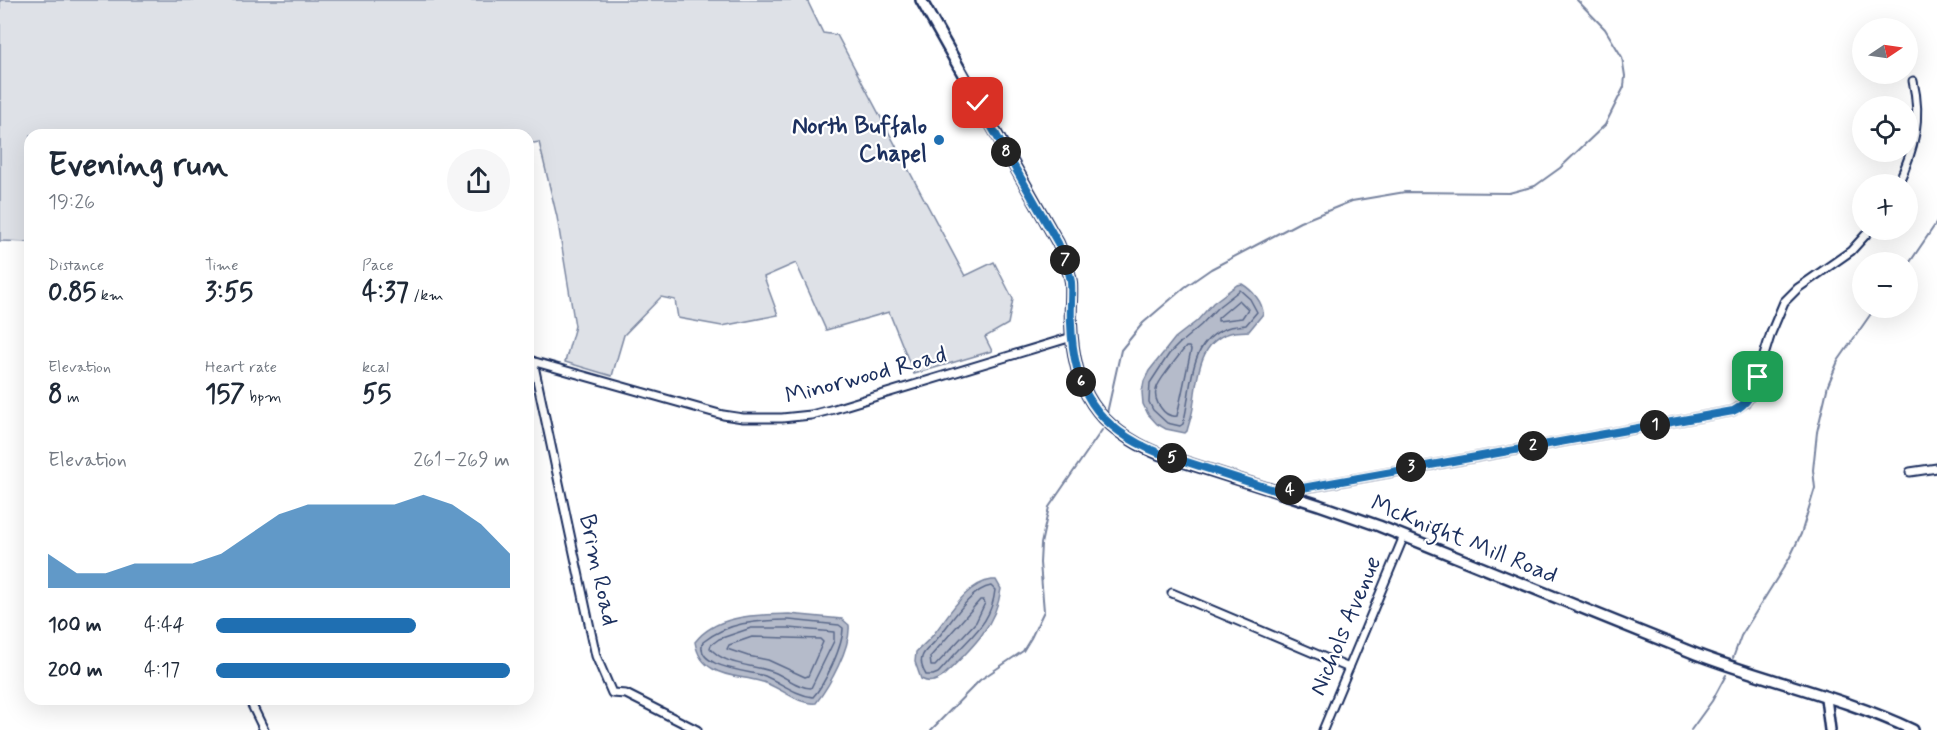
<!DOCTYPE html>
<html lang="en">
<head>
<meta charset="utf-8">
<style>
  :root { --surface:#fff; --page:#f6f6f7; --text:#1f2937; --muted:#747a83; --accent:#1f6fb2 }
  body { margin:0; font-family:Mynerve,sans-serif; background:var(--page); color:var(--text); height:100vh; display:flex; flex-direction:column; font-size:22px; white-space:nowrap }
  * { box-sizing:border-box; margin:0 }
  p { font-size:20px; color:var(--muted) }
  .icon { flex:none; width:33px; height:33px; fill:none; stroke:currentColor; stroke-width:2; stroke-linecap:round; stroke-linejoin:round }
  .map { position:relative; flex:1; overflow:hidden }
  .sheet { position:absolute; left:24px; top:129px; width:510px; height:576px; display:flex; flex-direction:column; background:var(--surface); border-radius:18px; box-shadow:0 6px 24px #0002 }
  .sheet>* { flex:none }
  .needle { width:39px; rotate:77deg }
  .tools { position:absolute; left:1852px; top:18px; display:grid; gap:12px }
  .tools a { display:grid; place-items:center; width:66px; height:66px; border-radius:50%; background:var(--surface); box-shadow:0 6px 24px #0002; font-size:30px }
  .pin { position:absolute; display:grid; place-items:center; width:51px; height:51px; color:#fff; margin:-26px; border-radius:12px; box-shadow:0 3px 9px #0006 }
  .km { position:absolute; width:30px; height:30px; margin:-15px; border-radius:50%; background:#222; color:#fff; font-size:16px; line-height:30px; text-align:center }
  .round { display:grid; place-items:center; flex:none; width:63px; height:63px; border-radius:32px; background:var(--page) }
  .headline { display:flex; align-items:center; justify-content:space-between; height:102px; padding:0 24px }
  h1 { font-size:33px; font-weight:700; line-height:45px }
  .figures { display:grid; grid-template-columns:repeat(3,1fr); gap:9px; height:102px; padding:6px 24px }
  .figures div { display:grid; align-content:center }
  .figures b { font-size:26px; font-weight:700 }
  .figures small { font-size:16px; font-weight:400 }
  .figures p { font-size:16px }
  .chart { height:168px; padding:12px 24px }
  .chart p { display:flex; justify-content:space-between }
  .chart svg { width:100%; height:108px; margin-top:6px; fill:var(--accent); opacity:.7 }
  ul { padding:0 24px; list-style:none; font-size:20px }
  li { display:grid; grid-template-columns:96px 72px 1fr; align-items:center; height:45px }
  li i { height:15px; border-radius:8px; background:var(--accent) }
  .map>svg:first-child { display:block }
  .green { fill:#dee1e7; stroke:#7c88a2; stroke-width:1.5 }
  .water { fill:#b5bbca; stroke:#77839f; stroke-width:1.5 }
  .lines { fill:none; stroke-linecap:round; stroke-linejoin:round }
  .shore { stroke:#596789; stroke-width:1.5 }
  .stream { stroke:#77839f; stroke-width:2 }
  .street-casing { stroke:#1b2f5e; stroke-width:11 }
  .secondary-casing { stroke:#1b2f5e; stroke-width:14 }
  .street { stroke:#fff; stroke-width:7 }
  .secondary { stroke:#fff; stroke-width:9 }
  .route-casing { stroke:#fff; stroke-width:12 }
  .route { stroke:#1f6fb2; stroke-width:8 }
  .poi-dot { fill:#1f6fb2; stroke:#fff; stroke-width:2 }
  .labels { text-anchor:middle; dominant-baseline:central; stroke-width:4.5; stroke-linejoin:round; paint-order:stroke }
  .poi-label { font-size:24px; font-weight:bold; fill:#1b2f5e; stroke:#fff; text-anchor:end }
  .street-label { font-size:24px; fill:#1b2f5e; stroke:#fff }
</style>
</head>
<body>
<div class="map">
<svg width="1937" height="730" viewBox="0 0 1937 730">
  <rect width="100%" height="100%" fill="#fff"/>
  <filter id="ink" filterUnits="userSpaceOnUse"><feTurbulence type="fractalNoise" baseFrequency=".0167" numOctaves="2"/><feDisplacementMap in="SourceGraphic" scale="12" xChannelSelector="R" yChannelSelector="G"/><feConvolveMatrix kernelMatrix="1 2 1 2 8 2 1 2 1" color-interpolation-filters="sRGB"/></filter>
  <g filter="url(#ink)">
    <polygon class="green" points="0,0 807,0 823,33 837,35 965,276 994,262 1013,299 1008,324 985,337 992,351 914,374 889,312 826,330 796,263 764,277 778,315 722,326 678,318 675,300 661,297 624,335 612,376 565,362 575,326 557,217 539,142 528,144 528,135 30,135 30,242 0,241"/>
    <g class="water">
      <path d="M1242,284C1252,290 1263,302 1263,314L1249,331C1243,332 1236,331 1230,333C1198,341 1197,381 1193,408C1192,415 1189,423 1187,431L1185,433L1166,429L1157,424L1148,414L1143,404L1142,392L1144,381L1149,371L1175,338L1197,321L1213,303L1237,285Z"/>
      <path d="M992,580H996L1001,589C996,627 969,651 942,677C934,682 929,683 921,679L915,662L916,652C922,646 928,641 933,635C949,615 966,583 992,580Z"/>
      <path d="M789,614L842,619L849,625C851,647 830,685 816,703C796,705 779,685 759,681C744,677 726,677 713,669C702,663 697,654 695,642C716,614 758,615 789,614Z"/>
    </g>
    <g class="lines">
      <g class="shore">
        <path d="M1240,290L1250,299L1257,312L1246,325C1240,326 1233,326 1227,328C1186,342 1193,390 1183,424L1180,426L1167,423L1153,410L1149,402L1150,383L1169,354L1180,343L1201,325L1218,307Z"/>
        <polygon points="1239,300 1248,309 1242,318 1218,321 1218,318"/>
        <path d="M1186,347H1189L1191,350L1177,416C1170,417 1165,414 1161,408C1149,393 1159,382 1168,370C1174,362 1179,355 1186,347Z"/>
        <path d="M991,586L995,590C992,619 977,631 958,651C951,658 945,666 938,673L933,675H926C923,670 920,663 922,657C924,650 933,645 937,639C950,624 970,589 991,586Z"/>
        <polygon points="980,600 983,600 985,603 976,622 935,666 931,666 930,657"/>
        <path d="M789,620L839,625L843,628C843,646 825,684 813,697C796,695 781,683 765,676C751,671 693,668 703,642C730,621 757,621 789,620Z"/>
        <path d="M751,628H789L834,632V641L811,688C799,688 787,678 776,673C755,664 726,667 710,648L711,645L719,639Z"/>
        <polygon points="752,637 820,639 823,642 808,676 805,677 768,660 748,656 727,649 729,645"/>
      </g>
      <g class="stream">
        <polyline points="1908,265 1937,222"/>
        <polyline points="1107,413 1121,350 1143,323 1185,287 1211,269 1264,241 1300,222 1352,201 1405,192 1509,193 1535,186 1560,168 1605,125 1624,87 1625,76 1622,57 1605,29 1577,0"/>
        <polyline points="1733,658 1741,636 1789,559 1801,534 1815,488 1813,470 1817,432 1828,385 1838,361 1875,308"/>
        <polyline points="931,730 980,680 1023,651 1031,638 1044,611 1040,563 1041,544 1049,507 1102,430"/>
        <polyline points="1691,730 1712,701 1726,675"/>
      </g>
      <g class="street-casing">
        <g id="street">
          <path d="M1898,184C1914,150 1922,119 1913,81"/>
          <polyline points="528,360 723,415 743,418 782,418 811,415 834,409 1072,337"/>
          <polyline points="533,361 596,656 612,693 626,694 697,730"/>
          <polyline points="1910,472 1937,468"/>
          <polyline points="1282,492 1733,411 1745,403 1752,394 1771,333 1784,302 1798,288 1851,251 1870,230"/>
          <polyline points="1172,593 1349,668"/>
          <polyline points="249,699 264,730"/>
          <polyline points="1323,730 1404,536"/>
        </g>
      </g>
      <g class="secondary-casing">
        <g id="secondary">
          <path d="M921,0L1058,243C1063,255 1069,268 1071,282C1072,295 1070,309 1071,323C1073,390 1097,428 1159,454L1319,505L1379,526L1696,654C1767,681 1843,697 1913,730"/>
          <polyline points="1826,698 1830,730"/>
        </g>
      </g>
      <use href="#street" class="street"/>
      <use href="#secondary" class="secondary"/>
    </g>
  </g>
  <g class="lines" filter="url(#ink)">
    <g class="route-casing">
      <path id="route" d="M978,103L1058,243C1063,255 1069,268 1071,282C1072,295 1070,309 1071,323C1073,389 1096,428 1159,453L1280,492L1733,411C1748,404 1753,392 1758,377"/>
    </g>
    <use href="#route" class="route"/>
  </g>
  <circle class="poi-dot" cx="939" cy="140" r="6"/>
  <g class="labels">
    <g class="poi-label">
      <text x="927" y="126">North Buffalo<tspan x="927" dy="28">Chapel</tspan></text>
    </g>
    <g class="street-label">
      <text transform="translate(866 376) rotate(-15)">Minorwood Road</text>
      <text transform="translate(1464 540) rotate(22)">McKnight Mill Road</text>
      <text transform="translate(598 570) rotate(78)">Brim Road</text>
      <text transform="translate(1346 626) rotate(-67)">Nichols Avenue</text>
    </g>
  </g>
</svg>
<div class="tools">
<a><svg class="needle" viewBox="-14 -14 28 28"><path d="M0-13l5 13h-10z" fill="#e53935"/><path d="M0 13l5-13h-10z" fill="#747a83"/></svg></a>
<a><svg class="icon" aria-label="locate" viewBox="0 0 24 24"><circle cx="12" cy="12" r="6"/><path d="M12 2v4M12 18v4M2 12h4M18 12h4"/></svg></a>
<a>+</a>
<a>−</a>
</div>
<div class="pin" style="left:1758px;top:377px;background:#1e9e55"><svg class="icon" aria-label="arrive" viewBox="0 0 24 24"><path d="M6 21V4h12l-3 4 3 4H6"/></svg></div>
<div class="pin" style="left:978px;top:103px;background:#d93025"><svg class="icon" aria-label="check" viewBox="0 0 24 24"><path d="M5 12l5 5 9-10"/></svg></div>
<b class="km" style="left:1655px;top:425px">1</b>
<b class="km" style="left:1533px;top:446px">2</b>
<b class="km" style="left:1411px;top:467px">3</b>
<b class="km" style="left:1290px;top:490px">4</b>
<b class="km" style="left:1172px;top:458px">5</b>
<b class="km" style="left:1081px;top:382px">6</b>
<b class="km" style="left:1065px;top:260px">7</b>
<b class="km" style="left:1006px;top:152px">8</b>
<section class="sheet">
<div class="headline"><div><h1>Evening run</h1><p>19:26</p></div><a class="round"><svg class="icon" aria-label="share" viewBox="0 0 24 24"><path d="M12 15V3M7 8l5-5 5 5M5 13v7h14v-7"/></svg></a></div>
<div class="figures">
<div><p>Distance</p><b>0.85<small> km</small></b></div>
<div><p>Time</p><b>3:55</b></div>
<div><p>Pace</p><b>4:37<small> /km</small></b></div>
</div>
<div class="figures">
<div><p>Elevation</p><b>8<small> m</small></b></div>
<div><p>Heart rate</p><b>157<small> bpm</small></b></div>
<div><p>kcal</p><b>55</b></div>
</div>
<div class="chart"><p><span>Elevation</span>261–269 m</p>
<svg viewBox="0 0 160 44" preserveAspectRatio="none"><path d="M0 44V30L10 38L20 38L30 34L40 34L50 34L60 30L70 22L80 14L90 10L100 10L110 10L120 10L130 6L140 10L150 18L160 30V44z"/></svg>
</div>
<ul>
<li><b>100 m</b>4:44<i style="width:68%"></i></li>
<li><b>200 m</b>4:17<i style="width:100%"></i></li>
</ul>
</section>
</div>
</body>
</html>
